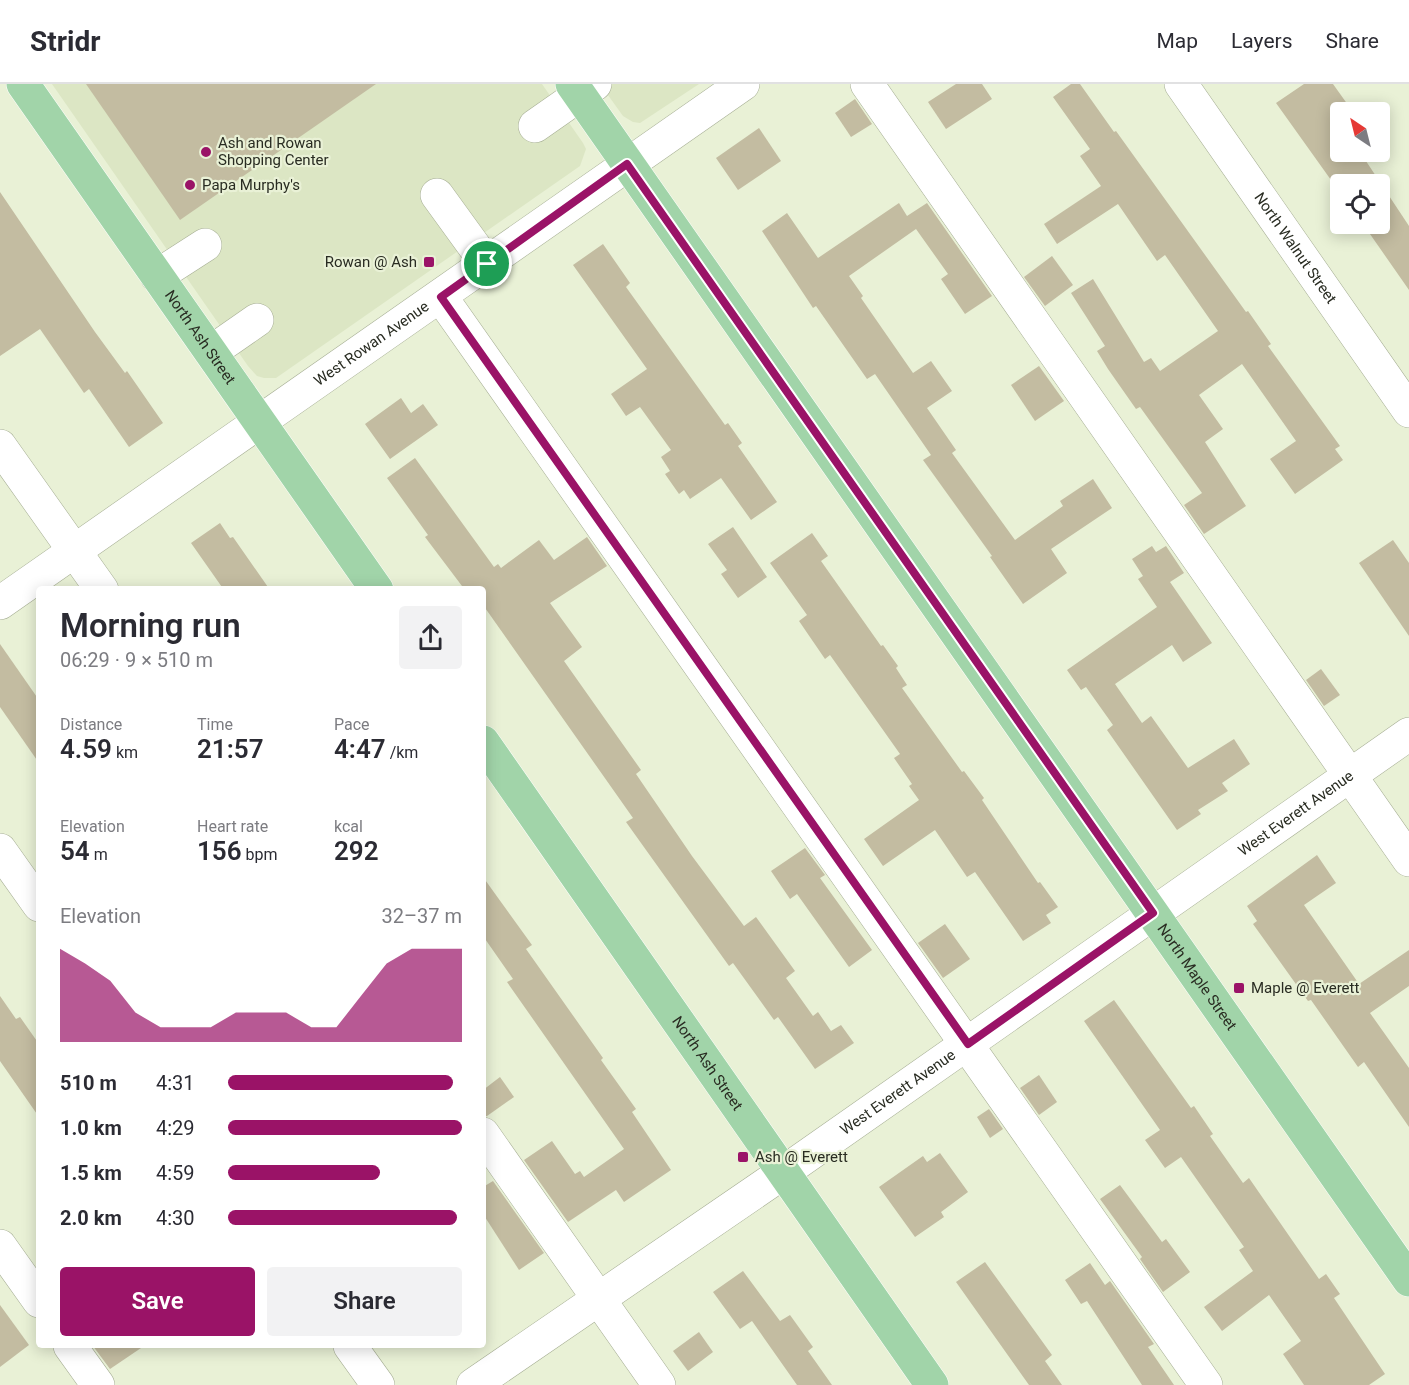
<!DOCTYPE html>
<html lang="en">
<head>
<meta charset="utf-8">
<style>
  :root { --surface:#fff; --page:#f2f2f3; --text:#2b2b33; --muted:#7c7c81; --line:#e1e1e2; --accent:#9a1367 }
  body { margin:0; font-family:Roboto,sans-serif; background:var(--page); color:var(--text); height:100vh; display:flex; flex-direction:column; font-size:22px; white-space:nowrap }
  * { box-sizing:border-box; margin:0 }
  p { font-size:20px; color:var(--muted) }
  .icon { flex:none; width:33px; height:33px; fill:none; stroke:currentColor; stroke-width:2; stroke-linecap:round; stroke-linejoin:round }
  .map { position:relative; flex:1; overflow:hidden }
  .side { position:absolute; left:36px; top:502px; width:450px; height:762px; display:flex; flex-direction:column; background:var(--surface); border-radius:6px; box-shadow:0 3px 15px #0003 }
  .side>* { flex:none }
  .needle { width:39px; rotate:325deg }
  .tools { position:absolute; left:1330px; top:18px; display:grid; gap:12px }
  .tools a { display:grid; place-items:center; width:60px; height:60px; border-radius:6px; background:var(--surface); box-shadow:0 3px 15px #0003; font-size:30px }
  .pin { position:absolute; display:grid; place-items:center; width:51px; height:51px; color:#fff; margin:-26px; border:3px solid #fff; border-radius:50%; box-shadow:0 2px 6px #0007 }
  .round { display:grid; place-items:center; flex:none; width:63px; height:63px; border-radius:6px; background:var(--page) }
  .headline { display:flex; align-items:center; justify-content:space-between; height:102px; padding:0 24px }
  h1 { font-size:33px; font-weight:600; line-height:45px }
  .stats { display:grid; grid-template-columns:repeat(3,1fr); gap:9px; height:102px; padding:6px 24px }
  .stats div { display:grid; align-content:center }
  .stats b { font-size:26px; font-weight:600 }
  .stats small { font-size:16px; font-weight:400 }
  .stats p { font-size:16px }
  .chart { height:168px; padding:12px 24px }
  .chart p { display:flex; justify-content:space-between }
  .chart svg { width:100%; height:108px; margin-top:6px; fill:var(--accent); opacity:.7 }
  .primary-button { display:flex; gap:12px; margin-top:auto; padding:12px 24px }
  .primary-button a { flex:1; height:69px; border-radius:6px; background:var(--accent); color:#fff; font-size:24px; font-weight:600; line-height:69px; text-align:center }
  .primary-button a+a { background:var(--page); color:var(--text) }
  ul { padding:0 24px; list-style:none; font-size:20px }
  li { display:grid; grid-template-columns:96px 72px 1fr; align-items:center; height:45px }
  li i { height:15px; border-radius:8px; background:var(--accent) }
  header { display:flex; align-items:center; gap:36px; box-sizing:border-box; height:84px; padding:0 30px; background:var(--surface); border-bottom:2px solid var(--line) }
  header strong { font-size:28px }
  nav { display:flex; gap:33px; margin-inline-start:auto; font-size:21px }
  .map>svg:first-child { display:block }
  .built { fill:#dce6c4 }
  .building { fill:#c3bca1 }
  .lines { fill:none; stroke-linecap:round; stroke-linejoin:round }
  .minor-casing { stroke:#a6ae94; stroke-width:34 }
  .major-casing { stroke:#fff; stroke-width:34 }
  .minor { stroke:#fff; stroke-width:33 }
  .major { stroke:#a1d4a9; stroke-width:33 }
  .route-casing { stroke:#fff; stroke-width:12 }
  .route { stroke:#9a1367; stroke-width:8 }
  .poi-dot { fill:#9a1367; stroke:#e9f1d6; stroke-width:2 }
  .labels { text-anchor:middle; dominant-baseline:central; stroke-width:4.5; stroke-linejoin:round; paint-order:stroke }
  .poi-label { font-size:15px; fill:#292c22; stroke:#e9f1d6; text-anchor:start }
  .street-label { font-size:15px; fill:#292c22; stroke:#e9f1d6 }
</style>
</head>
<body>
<header>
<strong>Stridr</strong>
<nav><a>Map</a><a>Layers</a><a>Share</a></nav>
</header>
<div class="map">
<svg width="1409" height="1301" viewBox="0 0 1409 1301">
  <rect width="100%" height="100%" fill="#e9f1d6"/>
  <g class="built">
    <polygon points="52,0 542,0 583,59 586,65 580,82 276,294 264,294 257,292 248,282"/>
    <polygon points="600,0 699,0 640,39 633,38 623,32"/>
  </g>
  <g class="building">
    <polygon points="86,0 376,0 180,136"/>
    <polygon points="956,0 982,0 992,15 946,45 928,18"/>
    <polygon points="1071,0 1080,0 1114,48 1116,47 1246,228 1248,227 1271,260 1268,262 1340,362 1335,365 1343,376 1295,410 1270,375 1296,357 1242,280 1199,311 1223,345 1205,358 1246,422 1204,450 1184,421 1202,409 1140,323 1136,325 1108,285 1097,267 1105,262 1071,209 1093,195 1144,278 1151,274 1160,287 1218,247 1165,171 1157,177 1118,120 1057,160 1044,140 1101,102 1080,72 1090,65 1053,13"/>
    <polygon points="1304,0 1333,0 1353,28 1332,28 1341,41 1341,68 1360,68 1409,142 1409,206 1363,140 1380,140 1380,100 1341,100 1341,110 1276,19"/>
    <polygon points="855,15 872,40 851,53 835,29"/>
    <polygon points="759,44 781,77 738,106 716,74"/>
    <polygon points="0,108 95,248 125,289 127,287 163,339 129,363 89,305 84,309 40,245 0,272"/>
    <polygon points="899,119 907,132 927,119 992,212 965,230 941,195 948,190 916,145 849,192 863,212 861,214 913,289 931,277 952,307 927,324 956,366 952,369 1015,456 1063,422 1060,417 1093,395 1112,424 1051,465 1067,489 1023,520 990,473 992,472 923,376 931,371 875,290 867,295 816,222 813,224 762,147 787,129 818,174"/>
    <polygon points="603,160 630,199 626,203 725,341 728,339 742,359 738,362 777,418 751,436 721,394 690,415 684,406 679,410 665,390 670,387 661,373 671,366 640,323 626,332 611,310 647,285 573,181"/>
    <polygon points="1052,172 1073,201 1045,222 1024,193"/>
    <polygon points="1039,282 1064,317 1035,337 1011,301"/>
    <polygon points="401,314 411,329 423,320 438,341 390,375 365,340"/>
    <polygon points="415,374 494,483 498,480 501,484 539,456 554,476 587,453 607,482 550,519 582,563 564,577 641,686 636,690 692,772 744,842 756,833 795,887 786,894 813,932 818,928 831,947 841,941 854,959 815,985 778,933 774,936 733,879 729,882 626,738 633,734 483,521 483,506 465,506 425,453 428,451 387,394"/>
    <polygon points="220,439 230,454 233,453 270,506 224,506 191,459"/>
    <polygon points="733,443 767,493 738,514 721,490 727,486 708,460"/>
    <polygon points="812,449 828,472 821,477 881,562 883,561 898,582 896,584 907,601 902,604 962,688 964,687 984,714 982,716 1038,799 1040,798 1058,823 1046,831 1051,839 1023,857 975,788 967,793 935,746 883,782 864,755 919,716 909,702 912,700 894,674 900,670 830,571 825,575 799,537 807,531 770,479"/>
    <polygon points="1393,456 1409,479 1409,552 1359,479"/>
    <polygon points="1152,462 1156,468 1166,462 1184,489 1170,498 1212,559 1183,578 1172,561 1115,600 1142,639 1151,632 1188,684 1234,655 1250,680 1222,699 1228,707 1198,726 1201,730 1177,746 1107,646 1113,641 1086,603 1081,606 1067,586 1157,523 1138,495 1143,492 1132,475"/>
    <polygon points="0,560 39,616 39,679 0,623"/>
    <polygon points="1321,585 1340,611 1324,622 1306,596"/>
    <polygon points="805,764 825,791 820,794 872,866 849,883 797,810 790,815 771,787"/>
    <polygon points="1317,771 1336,799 1304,821 1359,900 1409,866 1409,902 1370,929 1409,984 1409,1043 1364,978 1358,983 1311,916 1308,917 1253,840 1257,837 1247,822"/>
    <polygon points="483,793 532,861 526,865 603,974 601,976 636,1025 632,1028 671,1086 624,1118 616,1106 568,1138 524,1076 552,1057 575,1090 580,1087 584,1093 624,1065 507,898 513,895 483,852"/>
    <polygon points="945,840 970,875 943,894 918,859"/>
    <polygon points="0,912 16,935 20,933 39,960 39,1033 0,977"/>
    <polygon points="1114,916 1191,1024 1194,1022 1213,1050 1210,1052 1243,1099 1249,1094 1319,1195 1326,1190 1340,1210 1334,1214 1385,1290 1369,1301 1304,1301 1283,1270 1301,1257 1269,1211 1222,1247 1204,1223 1253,1187 1239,1166 1244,1163 1181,1073 1165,1084 1145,1056 1160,1046 1084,937"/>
    <polygon points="1039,991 1057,1018 1039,1031 1020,1004"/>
    <polygon points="500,993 514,1013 487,1032 483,1032 483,1006"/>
    <polygon points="989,1025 1003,1045 990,1054 977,1033"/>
    <polygon points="940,1069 968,1108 941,1128 944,1133 915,1153 879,1103 923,1072 927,1078"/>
    <polygon points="493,1097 544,1169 519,1186 483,1130 483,1103"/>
    <polygon points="1120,1101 1162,1158 1166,1155 1190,1188 1163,1208 1140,1175 1142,1173 1100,1115"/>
    <polygon points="985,1178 1052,1271 1045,1277 1062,1301 1029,1301 956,1198"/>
    <polygon points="1090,1179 1105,1201 1110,1197 1154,1260 1148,1263 1174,1301 1142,1301 1087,1217 1081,1220 1065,1196"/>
    <polygon points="743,1187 780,1237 790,1231 813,1263 808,1267 832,1301 797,1301 752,1237 740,1245 713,1208"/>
    <polygon points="0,1221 29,1261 0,1283"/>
    <polygon points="699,1248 713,1268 688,1287 673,1267"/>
    <polygon points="93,1262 144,1262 110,1285"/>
  </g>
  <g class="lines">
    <g class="minor-casing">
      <g id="minor">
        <polyline points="867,0 1409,776"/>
        <path id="s1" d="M1181,0L1409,327"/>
        <polyline points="535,42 595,0"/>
        <polyline points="437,111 487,180"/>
        <polyline points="157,192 205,161"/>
        <polyline points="441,213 1206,1301"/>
        <polyline points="211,268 257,236"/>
        <polyline points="0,362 102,506"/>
        <path id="s2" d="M0,519L743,0"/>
        <polyline points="0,766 39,821"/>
        <polyline points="483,1050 659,1301"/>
        <polyline points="0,1162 39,1217"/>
        <polyline points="70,1262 98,1301"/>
        <polyline points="350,1262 378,1301"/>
        <path id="s3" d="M473,1301L784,1088L1409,650"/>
      </g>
    </g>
    <g class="major-casing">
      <g id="major">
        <path id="s4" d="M23,0L377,506"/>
        <path id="s5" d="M572,0L1409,1196"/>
        <path id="s6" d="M483,658L932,1301"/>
      </g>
    </g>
    <use href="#minor" class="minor"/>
    <use href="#major" class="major"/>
  </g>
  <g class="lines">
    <g class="route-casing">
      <polygon id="route" points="627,80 1153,829 968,960 441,213"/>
    </g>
    <use href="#route" class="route"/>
  </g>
  <g class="poi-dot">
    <circle cx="206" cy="68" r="6"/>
    <circle cx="190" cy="101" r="6"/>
    <rect x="423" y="172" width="12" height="12" rx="3"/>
    <rect x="1233" y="898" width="12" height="12" rx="3"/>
    <rect x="737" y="1067" width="12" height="12" rx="3"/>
  </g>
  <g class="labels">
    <g class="poi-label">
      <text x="218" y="59">Ash and Rowan<tspan x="218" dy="17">Shopping Center</tspan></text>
      <text x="202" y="101">Papa Murphy's</text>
      <text x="417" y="178" text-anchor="end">Rowan @ Ash</text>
      <text x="1251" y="904">Maple @ Everett</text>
      <text x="755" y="1073">Ash @ Everett</text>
    </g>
    <g class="street-label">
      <text stroke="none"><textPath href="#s1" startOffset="200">North Walnut Street</textPath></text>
      <text stroke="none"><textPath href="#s4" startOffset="309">North Ash Street</textPath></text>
      <text stroke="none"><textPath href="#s2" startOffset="453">West Rowan Avenue</textPath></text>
      <text stroke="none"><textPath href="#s3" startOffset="1002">West Everett Avenue</textPath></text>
      <text stroke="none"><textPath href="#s5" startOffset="1090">North Maple Street</textPath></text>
      <text stroke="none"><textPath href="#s6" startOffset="392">North Ash Street</textPath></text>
      <text stroke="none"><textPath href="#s3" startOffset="516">West Everett Avenue</textPath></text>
    </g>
  </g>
</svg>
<div class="tools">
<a><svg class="needle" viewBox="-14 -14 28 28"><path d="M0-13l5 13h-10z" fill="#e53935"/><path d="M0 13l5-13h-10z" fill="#7c7c81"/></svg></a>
<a><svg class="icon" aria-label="locate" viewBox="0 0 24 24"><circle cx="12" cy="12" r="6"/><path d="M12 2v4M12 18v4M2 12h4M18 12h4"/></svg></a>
</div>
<div class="pin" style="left:487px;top:180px;background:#1e9e55"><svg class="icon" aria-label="arrive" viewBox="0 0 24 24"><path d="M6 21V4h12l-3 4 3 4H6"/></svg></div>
<section class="side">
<div class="headline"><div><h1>Morning run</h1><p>06:29 · 9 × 510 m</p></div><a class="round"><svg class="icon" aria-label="share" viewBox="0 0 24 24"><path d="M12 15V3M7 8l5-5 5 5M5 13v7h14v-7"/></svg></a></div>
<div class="stats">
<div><p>Distance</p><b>4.59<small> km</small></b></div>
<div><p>Time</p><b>21:57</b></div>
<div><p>Pace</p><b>4:47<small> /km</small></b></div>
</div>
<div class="stats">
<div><p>Elevation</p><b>54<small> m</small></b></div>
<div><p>Heart rate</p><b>156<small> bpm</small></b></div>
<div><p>kcal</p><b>292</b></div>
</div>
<div class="chart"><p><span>Elevation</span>32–37 m</p>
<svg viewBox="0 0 160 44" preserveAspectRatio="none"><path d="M0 44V6L10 12L20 19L30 32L40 38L50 38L60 38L70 32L80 32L90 32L100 38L110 38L120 25L130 12L140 6L150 6L160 6V44z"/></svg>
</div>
<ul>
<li><b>510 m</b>4:31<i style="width:96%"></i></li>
<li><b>1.0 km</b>4:29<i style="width:100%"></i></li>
<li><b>1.5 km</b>4:59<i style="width:65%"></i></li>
<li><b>2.0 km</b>4:30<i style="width:98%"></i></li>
</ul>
<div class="primary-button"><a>Save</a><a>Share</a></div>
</section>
</div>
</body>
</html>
